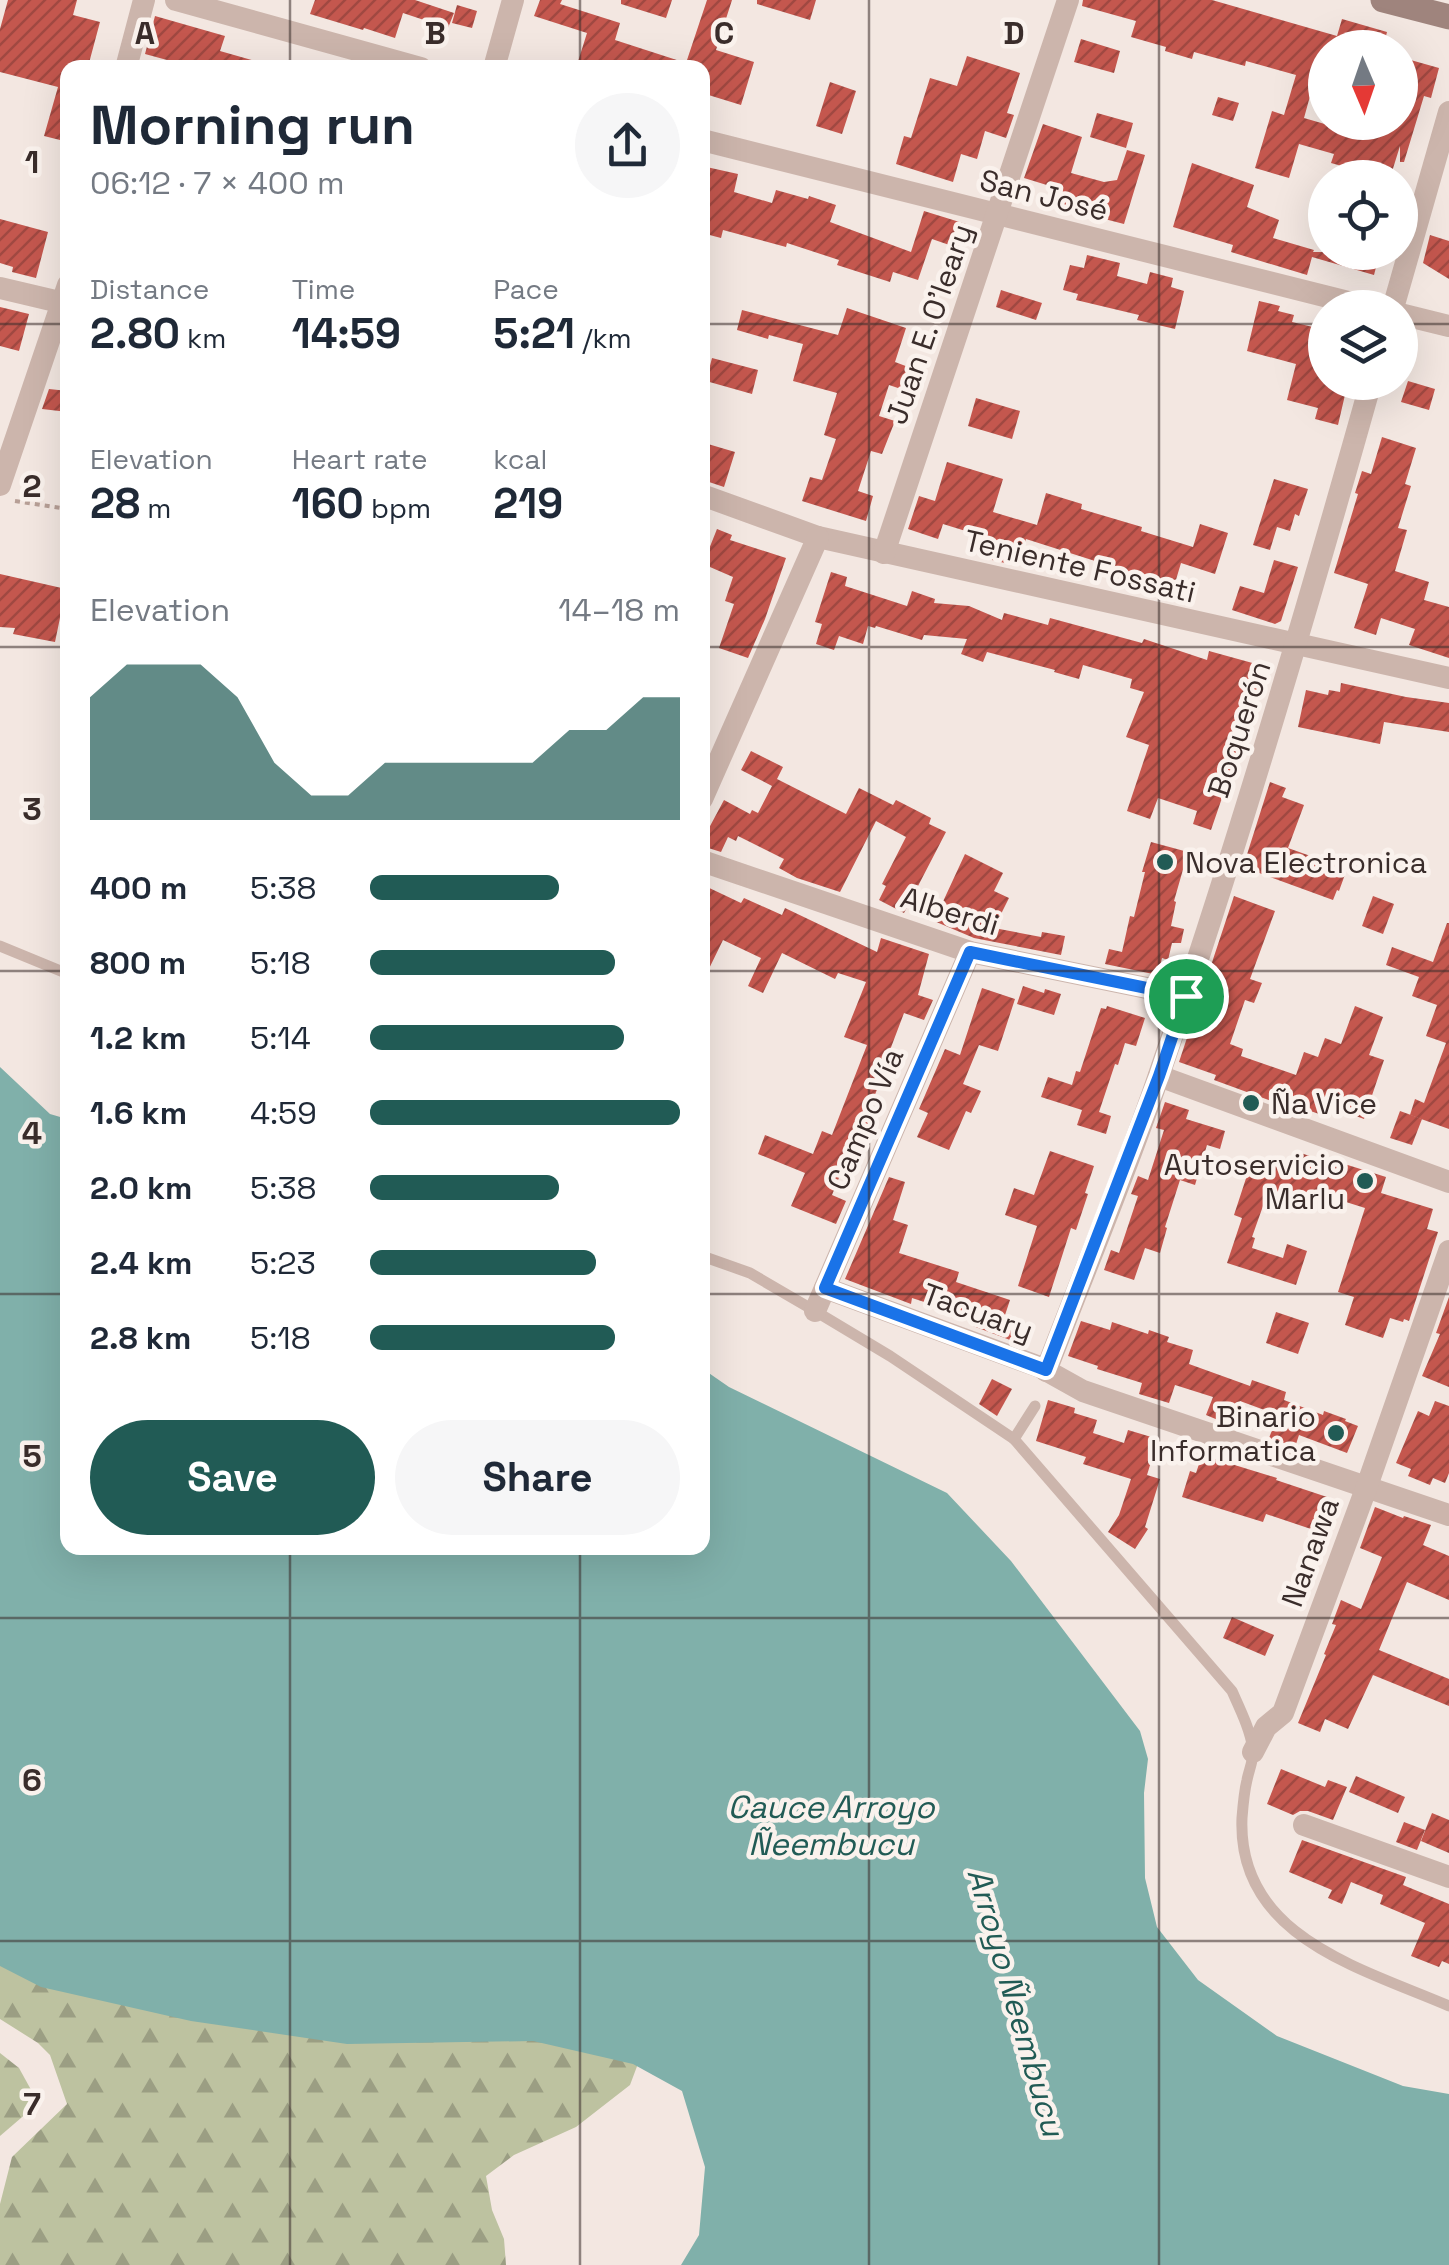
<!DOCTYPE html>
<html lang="en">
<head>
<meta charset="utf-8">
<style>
  :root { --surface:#fff; --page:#f6f6f7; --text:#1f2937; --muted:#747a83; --accent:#215b55 }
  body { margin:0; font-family:"Space Grotesk",sans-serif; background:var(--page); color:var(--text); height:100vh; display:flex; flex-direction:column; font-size:38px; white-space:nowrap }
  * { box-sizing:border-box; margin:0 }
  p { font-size:32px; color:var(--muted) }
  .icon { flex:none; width:55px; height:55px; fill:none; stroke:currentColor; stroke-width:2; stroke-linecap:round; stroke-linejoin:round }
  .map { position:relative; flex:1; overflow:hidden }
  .drawer { position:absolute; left:60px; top:60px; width:650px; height:1495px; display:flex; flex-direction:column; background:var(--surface); border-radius:20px; box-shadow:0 10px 40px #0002 }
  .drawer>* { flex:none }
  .needle { width:65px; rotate:178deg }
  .buttons { position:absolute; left:1308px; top:30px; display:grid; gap:20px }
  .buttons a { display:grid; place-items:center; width:110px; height:110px; border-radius:50%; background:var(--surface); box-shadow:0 10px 40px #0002; font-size:50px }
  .pin { position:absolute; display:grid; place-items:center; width:85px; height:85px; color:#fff; margin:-42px; border:5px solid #fff; border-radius:50%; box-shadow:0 2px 10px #0007 }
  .round { display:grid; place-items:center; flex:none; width:105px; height:105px; border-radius:52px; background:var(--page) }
  .head { display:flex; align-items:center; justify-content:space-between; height:170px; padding:0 30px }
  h1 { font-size:55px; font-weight:700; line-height:75px }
  .figures { display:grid; grid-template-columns:repeat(3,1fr); gap:15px; height:170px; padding:10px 30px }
  .figures div { display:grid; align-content:center }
  .figures b { font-size:42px; font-weight:700 }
  .figures small { font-size:28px; font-weight:400 }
  .figures p { font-size:28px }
  .chart { height:280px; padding:20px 30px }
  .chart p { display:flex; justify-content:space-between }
  .chart svg { width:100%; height:180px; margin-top:10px; fill:var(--accent); opacity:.7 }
  .action { display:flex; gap:20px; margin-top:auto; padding:20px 30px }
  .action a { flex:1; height:115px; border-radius:60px; background:var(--accent); color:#fff; font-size:40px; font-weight:700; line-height:115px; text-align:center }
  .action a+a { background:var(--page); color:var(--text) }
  ul { padding:0 30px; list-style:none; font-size:32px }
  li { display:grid; grid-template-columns:160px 120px 1fr; align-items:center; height:75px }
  li i { height:25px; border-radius:12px; background:var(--accent) }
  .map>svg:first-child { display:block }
  .forest { fill:url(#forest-firs) }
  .water { fill:#80b0aa }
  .building { fill:url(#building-hatch) }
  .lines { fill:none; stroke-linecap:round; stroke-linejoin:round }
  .path { stroke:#b79f96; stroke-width:4; stroke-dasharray:5 5; stroke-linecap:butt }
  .lane { stroke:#ccb5ac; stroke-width:11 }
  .street { stroke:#ccb5ac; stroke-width:22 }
  .secondary { stroke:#9f847d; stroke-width:25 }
  .route-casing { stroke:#fff; stroke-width:20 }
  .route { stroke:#1a73e8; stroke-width:12 }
  .grid { fill:none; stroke:#3a2d2b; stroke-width:2.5; stroke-opacity:0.55 }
  .poi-dot { fill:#215b55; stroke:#faf2ed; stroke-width:4 }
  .labels { text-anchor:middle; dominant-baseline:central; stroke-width:9; stroke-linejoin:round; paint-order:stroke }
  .street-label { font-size:30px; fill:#3a2d2b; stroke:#faf2ed }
  .poi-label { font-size:30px; fill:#3a2d2b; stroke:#faf2ed; text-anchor:start }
  .water-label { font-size:32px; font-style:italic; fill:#215b55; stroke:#faf2ed }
  .grid-label { font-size:32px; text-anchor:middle; font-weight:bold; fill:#3a2d2b; stroke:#faf2ed; stroke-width:9; stroke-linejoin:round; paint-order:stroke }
</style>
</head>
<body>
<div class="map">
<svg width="1449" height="2265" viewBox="0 0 1449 2265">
  <defs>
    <pattern id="forest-firs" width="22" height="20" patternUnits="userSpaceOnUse" patternTransform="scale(2.5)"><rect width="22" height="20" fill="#bdc2a0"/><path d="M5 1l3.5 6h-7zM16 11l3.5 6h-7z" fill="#9b9e83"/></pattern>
    <pattern id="building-hatch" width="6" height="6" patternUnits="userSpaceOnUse" patternTransform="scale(2.5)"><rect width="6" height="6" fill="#c4574e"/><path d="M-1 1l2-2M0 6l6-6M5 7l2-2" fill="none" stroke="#a04841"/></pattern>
  </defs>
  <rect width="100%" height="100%" fill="#f3e7e1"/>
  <g class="forest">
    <polygon points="0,1954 642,2053 630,2085 576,2127 514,2155 486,2176 492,2210 504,2239 506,2265 0,2265 0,2204 12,2157 67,2104 50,2055 38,2043 0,2019"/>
    <polygon points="0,2053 19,2068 35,2097 28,2112 0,2136"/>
  </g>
  <polygon class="water" points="0,1067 50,1114 67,1119 68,1548 702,1548 703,1369 729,1387 947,1493 1011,1561 1140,1731 1148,1759 1144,1793 1145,1878 1157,1927 1198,1980 1277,2036 1403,2086 1449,2094 1449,2265 681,2265 699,2235 705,2167 682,2091 633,2064 533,2041 347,2044 191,2021 41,1987 0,1966"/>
  <g class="building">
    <polygon points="8,0 77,0 73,15 100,22 89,63 81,61 79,68 68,68 68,142 44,136 58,87 0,72 0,29"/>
    <polygon points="315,0 415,0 454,13 448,28 403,13 395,38 364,28 363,30 310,14"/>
    <polygon points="540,0 562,0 560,4 620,23 615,40 686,63 707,0 732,0 716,50 754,62 741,105 702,93 702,68 576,68 587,33 534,16"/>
    <polygon points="621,0 672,0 666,18 621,4"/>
    <polygon points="757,0 816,0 810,20 757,4"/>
    <polygon points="1083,0 1212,0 1337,36 1342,19 1387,32 1383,48 1325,48 1325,62 1320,80 1315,78 1304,118 1335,127 1337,122 1400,122 1400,57 1439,68 1431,98 1424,96 1404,162 1400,162 1400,146 1390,178 1362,178 1363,172 1331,163 1334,154 1299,144 1289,178 1255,168 1272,111 1284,115 1296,75 1246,61 1245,66 1194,52 1192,59 1165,51 1166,47 1131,37 1136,21 1082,6"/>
    <polygon points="457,5 477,11 472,28 452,23"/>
    <polygon points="155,16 225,36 220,51 262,63 261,68 165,68 167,60 145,54"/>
    <polygon points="1081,39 1120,51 1114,73 1074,62"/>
    <polygon points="967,56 1020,73 1007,113 1014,115 1006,138 985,131 977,159 961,154 953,182 896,164 904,136 911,138 930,78 957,86"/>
    <polygon points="830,82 856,91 842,134 816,126"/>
    <polygon points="1218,97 1239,103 1233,121 1212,115"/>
    <polygon points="1097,113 1133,123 1126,148 1090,137"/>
    <polygon points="1043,124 1082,137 1071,173 1104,182 1117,180 1127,150 1145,155 1124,224 1058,207 1063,190 1024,178"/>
    <polygon points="1192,163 1254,185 1247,207 1279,220 1273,238 1314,250 1313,252 1380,252 1374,275 1312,257 1307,275 1231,252 1233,245 1173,227"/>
    <polygon points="702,166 738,174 734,192 772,203 776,190 808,199 809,196 836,205 830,222 911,252 924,211 966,224 958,248 932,239 918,280 893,272 890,282 837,265 839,260 787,243 786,247 723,230 721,238 702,233"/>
    <polygon points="0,219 48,232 36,278 12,272 13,267 0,263"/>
    <polygon points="1430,235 1449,241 1449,279 1423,263"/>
    <polygon points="1087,255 1120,263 1117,276 1147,284 1150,272 1173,278 1171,287 1184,291 1175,329 1137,320 1139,315 1076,300 1078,294 1063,290 1070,265 1084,268"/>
    <polygon points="1001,290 1042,303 1036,320 996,307"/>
    <polygon points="1259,301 1280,306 1278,311 1294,315 1292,322 1317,328 1314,338 1325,341 1325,382 1348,382 1338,425 1315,419 1318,408 1287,400 1296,364 1247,351"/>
    <polygon points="0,307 29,314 19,351 0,346"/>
    <polygon points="847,308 906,328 895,362 911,368 904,390 889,385 879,416 895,421 882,454 871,451 858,491 873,496 866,521 802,501 810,477 822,480 836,439 824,435 837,393 793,381 803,344 769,335 768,339 737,330 742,310 838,335"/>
    <polygon points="712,358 758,370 752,394 706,381"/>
    <polygon points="1408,381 1435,389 1429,410 1401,402"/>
    <polygon points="49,389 68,391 68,412 42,409"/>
    <polygon points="976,398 1020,411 1012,439 968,426"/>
    <polygon points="1382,437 1416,448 1405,484 1411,486 1398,528 1407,530 1395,571 1429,582 1424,600 1449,607 1449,658 1409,645 1415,629 1381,618 1376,635 1354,628 1368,584 1334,573 1358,494 1355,493 1362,471 1371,474"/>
    <polygon points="708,444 735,452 724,487 706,481 708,476 702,475 702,462"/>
    <polygon points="947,462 1003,479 993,512 1037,525 1046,493 1082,504 1081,509 1142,527 1141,531 1193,547 1200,524 1228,533 1215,574 1181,563 1175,583 1140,573 1139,575 1026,539 1018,566 992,560 998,541 943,524 938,539 908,529 919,496 935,501"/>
    <polygon points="1274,479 1308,489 1299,516 1295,514 1290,531 1277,527 1270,550 1253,545"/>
    <polygon points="717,529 732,535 730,540 786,558 765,619 748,658 719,648 734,604 725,601 733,577 703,564"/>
    <polygon points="1274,560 1298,567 1281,621 1275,624 1232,610 1240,586 1264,593"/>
    <polygon points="831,572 847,577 845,586 907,606 912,591 935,599 934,603 969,606 1002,620 1004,613 1048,625 1050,618 1142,643 1144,639 1207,660 1209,651 1267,667 1251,720 1246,719 1235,760 1211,830 1193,824 1197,811 1158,798 1150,819 1127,811 1149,745 1126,737 1144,692 1130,688 1132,679 1083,665 1079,679 1054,672 1055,670 987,652 983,662 961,654 967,639 924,635 922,640 876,626 875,628 868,626 863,644 839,636 834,650 816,644 822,624 815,622"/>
    <polygon points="0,574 66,589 55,642 13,634 15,628 0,627"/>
    <polygon points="1341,683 1406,697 1449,703 1449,732 1384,722 1380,744 1298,727 1306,690 1328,695 1329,690 1340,692"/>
    <polygon points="751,751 783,767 777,779 846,814 859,788 893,805 896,800 931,818 929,824 946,832 904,913 879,900 886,886 882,884 906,837 876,821 840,892 797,878 779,868 784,859 738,836 736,841 728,837 721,852 702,846 702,824 709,828 724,800 750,814 752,810 758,813 772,786 741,770"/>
    <polygon points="1270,782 1286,788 1282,797 1304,805 1288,848 1347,869 1339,891 1337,890 1333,900 1243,867"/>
    <polygon points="1151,842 1188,852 1174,901 1176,902 1171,926 1184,929 1181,943 1172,943 1168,960 1162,958 1158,975 1105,964 1109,949 1122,952 1130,916 1134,917 1145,872 1142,872"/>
    <polygon points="965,854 1003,873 994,891 1009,898 994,928 1041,937 1042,932 1065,936 1061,955 974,938 934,921"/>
    <polygon points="702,877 707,878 703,885 741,903 744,898 782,915 785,908 877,952 881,938 929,954 918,995 933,1000 924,1020 904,1013 887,1058 889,1058 868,1113 873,1115 855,1161 847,1158 832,1195 846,1201 836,1224 791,1206 805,1173 758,1154 765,1135 813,1154 822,1131 832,1135 867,1045 844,1037 866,982 838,973 835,979 782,953 763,993 748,986 761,958 723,940 702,983"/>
    <polygon points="1234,896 1275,911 1250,979 1262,983 1254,1003 1245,1000 1230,1044 1243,1049 1241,1056 1296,1075 1304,1052 1318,1057 1325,1038 1341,1044 1355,1006 1383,1017 1369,1055 1384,1060 1364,1119 1323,1104 1319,1114 1302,1108 1301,1112 1214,1080 1216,1075 1179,1062"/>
    <polygon points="1373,896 1394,904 1383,934 1362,926"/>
    <polygon points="1447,923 1449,923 1449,1129 1410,1115 1415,1099 1424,1103 1446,1043 1426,1036 1437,1005 1412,996 1419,977 1386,965 1392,947 1433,962"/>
    <polygon points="1023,986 1044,993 1045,989 1061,994 1054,1015 1017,1004"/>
    <polygon points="982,988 1015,999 998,1051 979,1045 963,1084 981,1091 971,1113 966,1111 949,1150 917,1137 928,1113 919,1109 945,1049 960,1055"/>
    <polygon points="1107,1006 1145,1018 1136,1046 1125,1043 1118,1065 1115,1064 1099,1112 1111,1116 1106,1134 1077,1125 1082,1110 1041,1097 1048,1077 1072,1085 1076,1071 1080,1072 1101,1008 1106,1009"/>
    <polygon points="1165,1102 1189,1110 1186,1119 1225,1131 1220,1149 1207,1145 1195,1185 1180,1180 1165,1227 1167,1228 1160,1253 1145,1248 1134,1280 1104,1270 1111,1250 1119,1253 1138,1196 1131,1194 1138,1176 1148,1180 1164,1130 1156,1128"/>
    <polygon points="1400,1111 1422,1119 1412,1145 1390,1138"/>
    <polygon points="1050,1151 1094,1166 1085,1193 1088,1194 1076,1230 1071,1228 1049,1297 1018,1286 1037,1226 1005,1215 1014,1188 1034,1195"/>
    <polygon points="1301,1153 1318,1159 1319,1156 1386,1177 1381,1193 1433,1209 1427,1229 1438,1232 1409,1321 1404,1319 1403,1322 1390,1318 1383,1338 1345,1325 1354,1297 1338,1292 1365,1208 1308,1190 1301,1212 1268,1201 1266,1208 1263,1206 1252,1237 1255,1238 1252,1248 1283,1258 1287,1244 1307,1251 1296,1285 1227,1263 1242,1218 1234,1215 1253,1157 1285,1167 1286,1163 1297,1167"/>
    <polygon points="889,1177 905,1182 893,1220 908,1225 899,1253 959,1272 956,1282 1010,1300 1001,1327 1027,1335 1023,1345 973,1326 976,1319 912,1298 911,1304 845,1279"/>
    <polygon points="1449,1297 1449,1387 1422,1376 1440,1334 1436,1333"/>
    <polygon points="1276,1312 1309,1323 1298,1354 1266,1343"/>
    <polygon points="1081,1321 1110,1330 1112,1322 1148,1334 1149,1330 1169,1337 1167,1342 1193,1350 1189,1364 1250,1386 1252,1380 1286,1392 1284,1400 1323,1415 1324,1411 1346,1419 1345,1421 1358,1426 1347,1453 1299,1435 1295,1447 1269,1438 1278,1415 1240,1401 1230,1425 1206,1415 1213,1397 1175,1385 1169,1403 1139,1394 1142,1383 1097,1369 1098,1366 1068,1356"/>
    <polygon points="992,1379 1012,1389 997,1416 979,1404"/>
    <polygon points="1048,1400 1075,1408 1074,1413 1097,1420 1093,1433 1124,1443 1128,1430 1158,1439 1147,1475 1160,1479 1145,1527 1148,1529 1135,1549 1108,1532 1119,1515 1131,1479 1083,1464 1086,1457 1036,1441"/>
    <polygon points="1435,1401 1449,1406 1449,1473 1445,1483 1433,1478 1430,1485 1408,1476 1411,1469 1396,1463 1418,1411 1429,1416"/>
    <polygon points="1202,1455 1277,1478 1276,1480 1330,1498 1332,1505 1323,1533 1266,1514 1263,1522 1182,1497 1190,1471 1196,1473"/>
    <polygon points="1375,1507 1403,1518 1404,1516 1431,1525 1423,1545 1449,1556 1449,1600 1407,1582 1379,1650 1449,1679 1449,1706 1373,1675 1348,1729 1325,1719 1320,1732 1298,1723 1326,1655 1324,1654 1336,1625 1332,1624 1341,1600 1361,1609 1382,1557 1360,1548"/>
    <polygon points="1232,1617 1274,1635 1265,1656 1223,1638"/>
    <polygon points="1281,1769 1325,1787 1328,1780 1347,1787 1333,1820 1308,1811 1300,1811 1293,1815 1267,1804"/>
    <polygon points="1356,1776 1405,1797 1398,1813 1349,1792"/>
    <polygon points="1432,1813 1449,1820 1449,1853 1421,1841"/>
    <polygon points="1404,1822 1425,1830 1417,1850 1396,1842"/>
    <polygon points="1302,1840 1406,1877 1403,1885 1449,1904 1449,1964 1442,1961 1439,1967 1411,1956 1425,1923 1380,1904 1383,1895 1351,1882 1342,1904 1328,1898 1332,1890 1289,1872"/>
  </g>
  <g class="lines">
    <polyline class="path" points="15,501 68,509"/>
    <g class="lane">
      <polyline points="0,946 68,974"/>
      <path d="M702,1256L750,1273L815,1311L890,1356L1014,1439L1232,1691C1240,1709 1250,1729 1253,1749C1254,1759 1249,1770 1247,1780C1244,1792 1243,1805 1242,1818C1237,1937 1361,1968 1449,2006"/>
      <polyline points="1014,1439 1035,1406"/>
    </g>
    <g class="street">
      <polyline points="176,0 421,68"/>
      <polyline points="126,68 144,0"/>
      <polyline points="494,68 513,0"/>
      <polyline points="702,140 1372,308"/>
      <polyline points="0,288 68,304"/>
      <polyline points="1393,308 1449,112"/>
      <polyline points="1400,314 1449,326"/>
      <polyline points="0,485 68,285"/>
      <polyline points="702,495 818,537 1449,678"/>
      <polyline points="884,553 1068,0"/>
      <polyline points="702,799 818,537"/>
      <polyline points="702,861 970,952 1186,996"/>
      <polyline points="1159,1076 1449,1182"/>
      <polyline points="825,1288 1040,1367 1083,1391 1449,1515"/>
      <polyline points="815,1311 970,952"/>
      <path d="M1046,1371C1084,1271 1126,1173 1160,1072C1238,845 1306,614 1371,382"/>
      <polyline points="1253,1752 1266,1727 1283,1713 1367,1486 1449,1251"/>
      <polyline points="1304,1825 1449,1877"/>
    </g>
    <polyline class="secondary" points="1383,0 1449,17"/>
  </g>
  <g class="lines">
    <g class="route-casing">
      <polygon id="route" points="970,952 1186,996 1159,1076 1046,1370 825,1288"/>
    </g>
    <use href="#route" class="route"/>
  </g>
  <path class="grid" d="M290,0V68M580,0V68M869,0V2265M1159,0V2265M0,324H68M702,324H1325M1400,324H1449M0,647H68M702,647H1449M0,971H68M702,971H1449M0,1294H68M702,1294H1449M290,1548V2265M580,1548V2265M0,1618H1449M0,1941H1449"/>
  <g class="poi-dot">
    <circle cx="1165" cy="862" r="10"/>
    <circle cx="1251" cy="1103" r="10"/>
    <circle cx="1365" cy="1181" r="10"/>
    <circle cx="1336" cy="1433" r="10"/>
  </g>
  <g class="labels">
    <g class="street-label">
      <text transform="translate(1044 195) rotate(14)">San José</text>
      <text transform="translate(929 324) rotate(-71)">Juan E. O'leary</text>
      <text transform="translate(1080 566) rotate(13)">Teniente Fossati</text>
      <text transform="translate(1239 729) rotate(-72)">Boquerón</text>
      <text transform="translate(950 911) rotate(17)">Alberdi</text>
      <text transform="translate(865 1119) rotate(-67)">Campo Vía</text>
      <text transform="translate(978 1312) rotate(20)">Tacuary</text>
      <text transform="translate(1310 1552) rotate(-70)">Nanawa</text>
    </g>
    <g class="poi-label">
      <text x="1185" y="862">Nova Electronica</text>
      <text x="1271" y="1103">Ña Vice</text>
      <text x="1345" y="1164" text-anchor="end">Autoservicio<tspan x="1345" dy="34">Marlu</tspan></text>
      <text x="1316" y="1416" text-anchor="end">Binario<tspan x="1316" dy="34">Informatica</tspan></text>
    </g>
    <g class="water-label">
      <text x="831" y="1807">Cauce Arroyo<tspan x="831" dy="37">Ñeembucu</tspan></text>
      <text transform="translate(1016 2002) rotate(74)">Arroyo Ñeembucu</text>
    </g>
  </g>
  <g class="grid-label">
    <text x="145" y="44">A</text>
    <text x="435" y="44">B</text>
    <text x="724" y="44">C</text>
    <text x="1014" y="44">D</text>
    <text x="32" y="173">1</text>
    <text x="32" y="497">2</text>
    <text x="32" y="820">3</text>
    <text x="32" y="1144">4</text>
    <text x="32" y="1467">5</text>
    <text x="32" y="1791">6</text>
    <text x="32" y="2115">7</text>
  </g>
</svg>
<div class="buttons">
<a><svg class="needle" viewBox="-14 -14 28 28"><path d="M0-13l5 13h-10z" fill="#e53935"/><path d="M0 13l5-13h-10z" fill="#747a83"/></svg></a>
<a><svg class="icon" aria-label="locate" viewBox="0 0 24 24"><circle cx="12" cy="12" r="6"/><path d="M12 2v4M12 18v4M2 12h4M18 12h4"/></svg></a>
<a><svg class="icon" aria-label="layers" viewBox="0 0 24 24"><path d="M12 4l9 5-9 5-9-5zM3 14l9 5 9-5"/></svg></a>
</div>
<div class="pin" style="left:1186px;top:996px;background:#1e9e55"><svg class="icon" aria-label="arrive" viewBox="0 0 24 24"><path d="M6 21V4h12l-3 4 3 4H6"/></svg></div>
<section class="drawer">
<div class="head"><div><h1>Morning run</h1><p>06:12 · 7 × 400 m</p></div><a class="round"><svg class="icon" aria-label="share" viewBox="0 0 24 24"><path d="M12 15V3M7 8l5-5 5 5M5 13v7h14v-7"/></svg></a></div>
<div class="figures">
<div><p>Distance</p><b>2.80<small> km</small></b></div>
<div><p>Time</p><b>14:59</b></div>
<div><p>Pace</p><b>5:21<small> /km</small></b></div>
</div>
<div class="figures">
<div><p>Elevation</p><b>28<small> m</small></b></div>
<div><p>Heart rate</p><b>160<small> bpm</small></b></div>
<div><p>kcal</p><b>219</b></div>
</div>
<div class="chart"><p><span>Elevation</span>14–18 m</p>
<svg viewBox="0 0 160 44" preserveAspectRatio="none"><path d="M0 44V14L10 6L20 6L30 6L40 14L50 30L60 38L70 38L80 30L90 30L100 30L110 30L120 30L130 22L140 22L150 14L160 14V44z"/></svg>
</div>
<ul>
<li><b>400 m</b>5:38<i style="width:61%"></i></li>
<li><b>800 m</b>5:18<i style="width:79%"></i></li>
<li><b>1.2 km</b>5:14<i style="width:82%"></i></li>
<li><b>1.6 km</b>4:59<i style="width:100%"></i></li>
<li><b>2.0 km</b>5:38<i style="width:61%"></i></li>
<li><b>2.4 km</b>5:23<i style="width:73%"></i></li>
<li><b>2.8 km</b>5:18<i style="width:79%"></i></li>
</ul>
<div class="action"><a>Save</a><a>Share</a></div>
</section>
</div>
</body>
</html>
